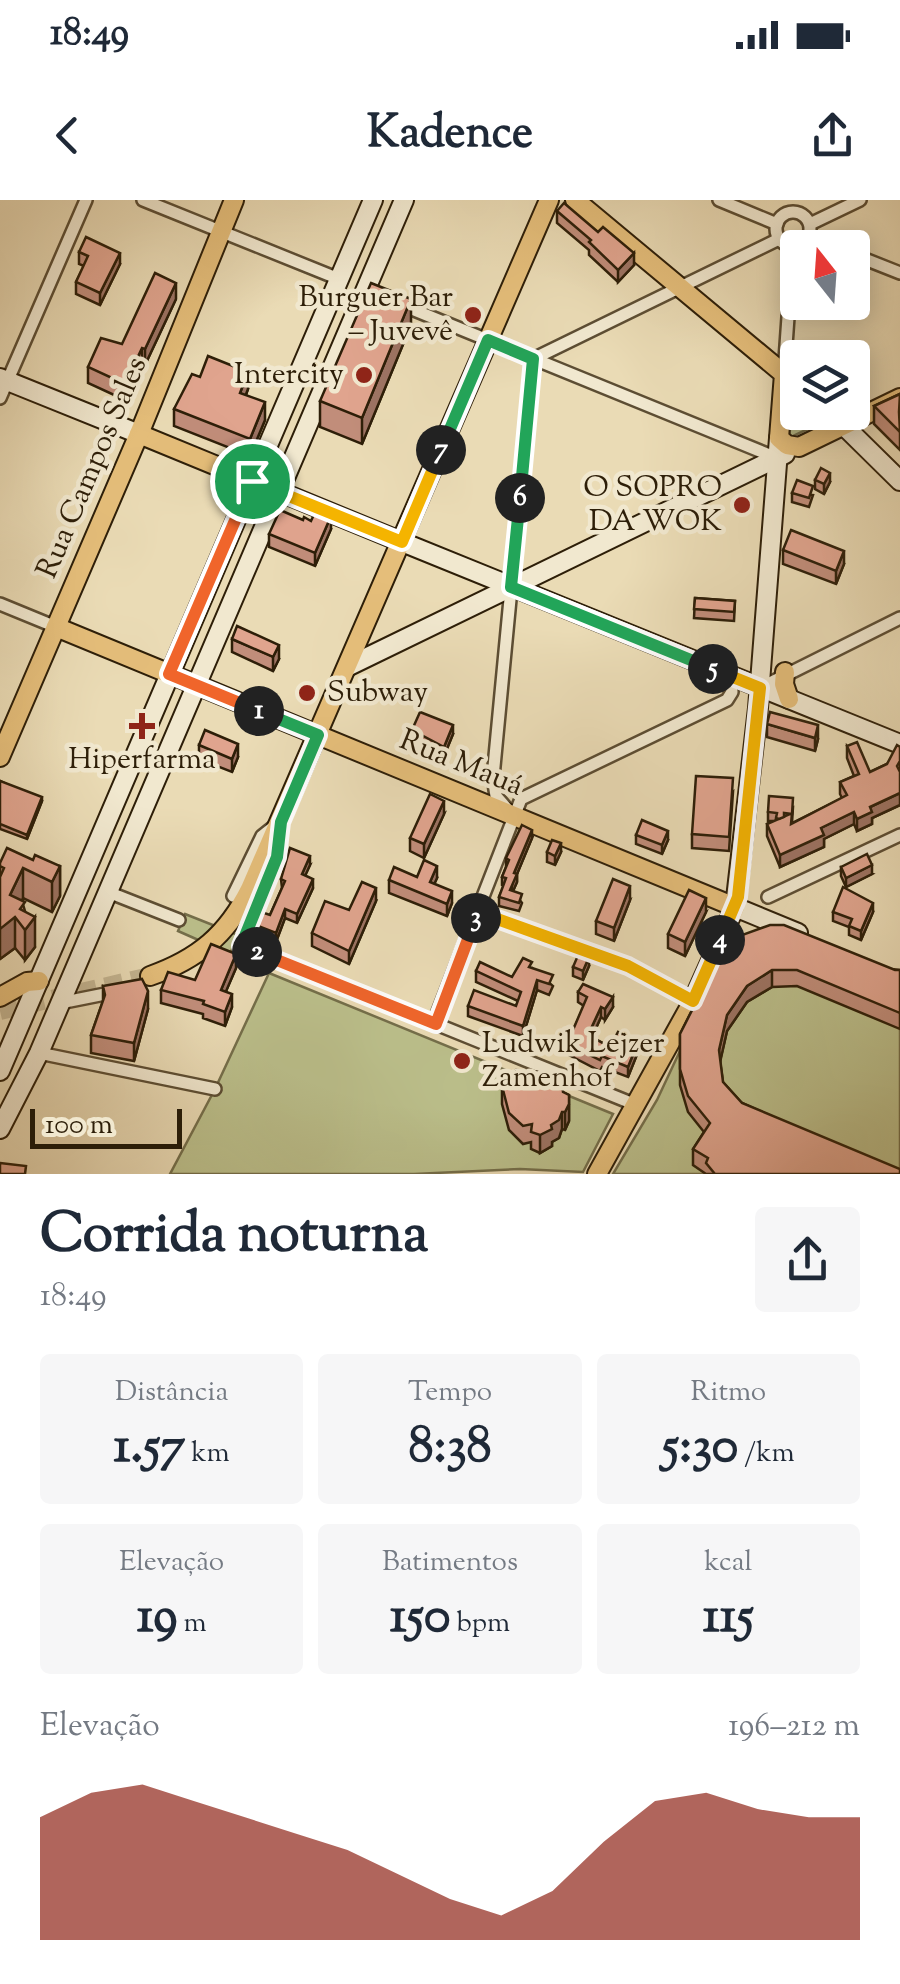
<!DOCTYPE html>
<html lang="pt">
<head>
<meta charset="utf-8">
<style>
  :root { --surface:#fff; --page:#f6f6f7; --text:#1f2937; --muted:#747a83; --accent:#8f2418 }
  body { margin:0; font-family:"Sorts Mill Goudy",serif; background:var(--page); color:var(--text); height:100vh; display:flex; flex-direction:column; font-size:38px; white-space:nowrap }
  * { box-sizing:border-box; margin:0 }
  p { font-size:32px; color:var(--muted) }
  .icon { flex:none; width:55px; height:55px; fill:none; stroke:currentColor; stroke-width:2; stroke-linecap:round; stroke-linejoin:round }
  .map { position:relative; height:974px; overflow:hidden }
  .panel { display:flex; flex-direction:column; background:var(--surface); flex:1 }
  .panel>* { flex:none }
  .needle { width:65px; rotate:343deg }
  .buttons { position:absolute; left:780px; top:30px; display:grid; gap:20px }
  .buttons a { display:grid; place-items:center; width:90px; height:90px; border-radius:10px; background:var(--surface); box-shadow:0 5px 25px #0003; font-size:50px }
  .scale { position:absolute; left:30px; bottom:25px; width:152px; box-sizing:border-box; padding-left:10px; border:5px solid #2d1e08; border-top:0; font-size:28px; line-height:35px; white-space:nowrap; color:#2d1e08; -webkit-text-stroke:8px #f1e8cf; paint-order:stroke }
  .pin { position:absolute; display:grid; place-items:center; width:85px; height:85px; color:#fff; margin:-42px; border:5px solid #fff; border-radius:50%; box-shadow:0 2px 10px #0007 }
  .km { position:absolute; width:50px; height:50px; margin:-25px; border-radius:50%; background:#222; color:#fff; font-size:28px; line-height:50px; text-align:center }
  .round { display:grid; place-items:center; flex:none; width:105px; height:105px; border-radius:10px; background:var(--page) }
  .summary { display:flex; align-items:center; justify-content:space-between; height:170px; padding:0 40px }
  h1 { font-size:55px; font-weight:800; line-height:75px }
  .metrics { display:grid; grid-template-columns:repeat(3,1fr); gap:15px; height:170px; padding:10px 40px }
  .metrics div { display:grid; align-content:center; border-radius:10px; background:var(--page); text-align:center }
  .metrics b { font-size:50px; font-weight:800 }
  .metrics small { font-size:28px; font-weight:400 }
  .metrics p { font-size:28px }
  .chart { height:280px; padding:20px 40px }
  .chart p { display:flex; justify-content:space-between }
  .chart svg { width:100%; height:180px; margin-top:10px; fill:var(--accent); opacity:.7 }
  .status { display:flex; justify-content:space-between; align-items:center; height:70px; padding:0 50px; background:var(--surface); direction:ltr }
  .status svg { height:28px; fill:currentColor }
  header { display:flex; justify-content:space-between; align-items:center; height:130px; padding:0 40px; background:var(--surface); font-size:45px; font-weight:800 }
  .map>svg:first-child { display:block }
  .green { fill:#bbbf8b; stroke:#746e4a; stroke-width:2.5 }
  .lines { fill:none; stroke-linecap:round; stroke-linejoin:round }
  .primary-tunnel { stroke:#c4b592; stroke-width:18; stroke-dasharray:18 9; stroke-linecap:butt }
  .street-casing { stroke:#5c4d33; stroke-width:16 }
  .secondary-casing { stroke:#2d1e08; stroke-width:22 }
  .primary-casing { stroke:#2d1e08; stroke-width:22 }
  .street { stroke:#f1e8cf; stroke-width:11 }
  .secondary { stroke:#f1e8cf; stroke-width:18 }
  .primary { stroke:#e5be7a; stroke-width:18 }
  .wall { fill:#c18d7a; stroke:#2d1e08; stroke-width:2.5 }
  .shaded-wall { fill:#9d7363; stroke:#2d1e08; stroke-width:2.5 }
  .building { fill:#e0a48e; stroke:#2d1e08; stroke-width:2.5 }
  .split-1-casing { stroke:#fff; stroke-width:20 }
  .split-2-casing { stroke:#fff; stroke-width:20 }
  .split-3-casing { stroke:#fff; stroke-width:20 }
  .split-4-casing { stroke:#fff; stroke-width:20 }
  .split-5-casing { stroke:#fff; stroke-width:20 }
  .split-6-casing { stroke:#fff; stroke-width:20 }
  .split-7-casing { stroke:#fff; stroke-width:20 }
  .split-8-casing { stroke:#fff; stroke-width:20 }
  .split-1 { stroke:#f0652b; stroke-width:12 }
  .split-2 { stroke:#22a559; stroke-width:12 }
  .split-3 { stroke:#f0652b; stroke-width:12 }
  .split-4 { stroke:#f5b400; stroke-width:12 }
  .split-5 { stroke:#f5b400; stroke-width:12 }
  .split-6 { stroke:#22a559; stroke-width:12 }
  .split-7 { stroke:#22a559; stroke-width:12 }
  .split-8 { stroke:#f5b400; stroke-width:12 }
  .poi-dot { fill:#8f2418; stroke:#f1e8cf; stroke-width:4 }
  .labels { text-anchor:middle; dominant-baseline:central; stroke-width:9; stroke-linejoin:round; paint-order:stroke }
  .poi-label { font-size:30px; fill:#2d1e08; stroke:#f1e8cf; text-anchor:end }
  .street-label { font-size:30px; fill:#2d1e08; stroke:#f1e8cf }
</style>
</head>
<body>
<div class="status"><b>18:49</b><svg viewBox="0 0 49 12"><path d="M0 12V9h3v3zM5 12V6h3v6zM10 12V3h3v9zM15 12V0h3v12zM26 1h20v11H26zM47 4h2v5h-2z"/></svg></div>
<header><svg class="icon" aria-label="back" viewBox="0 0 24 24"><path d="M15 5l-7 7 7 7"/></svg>Kadence<svg class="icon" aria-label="share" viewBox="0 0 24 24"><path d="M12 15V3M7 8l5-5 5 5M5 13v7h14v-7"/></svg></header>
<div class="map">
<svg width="900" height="974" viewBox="0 0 900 974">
  <rect width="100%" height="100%" fill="#eadbb5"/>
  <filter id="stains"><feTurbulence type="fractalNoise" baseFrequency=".002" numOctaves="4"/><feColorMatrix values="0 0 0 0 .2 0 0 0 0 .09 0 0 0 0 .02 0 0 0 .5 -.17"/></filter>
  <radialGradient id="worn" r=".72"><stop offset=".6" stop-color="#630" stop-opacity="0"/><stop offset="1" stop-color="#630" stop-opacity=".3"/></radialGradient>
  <g class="green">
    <polygon points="794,193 797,196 798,212 815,213 825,221 789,238"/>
    <polygon points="185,714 238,735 230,754 178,731"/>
    <polygon points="728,760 900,789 900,974 613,974 657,900 702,804"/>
    <polygon points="269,773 613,914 583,972 520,969 414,974 170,974 215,889"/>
  </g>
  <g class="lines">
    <polyline class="primary-tunnel" points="0,811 150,776"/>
    <g class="street-casing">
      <g id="street">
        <polyline points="143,0 339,79"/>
        <polyline points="719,0 777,24"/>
        <circle cx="793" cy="29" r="17"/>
        <polyline points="810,24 860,0"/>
        <polyline points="808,36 836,48"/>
        <polyline points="852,54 900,73"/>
        <polyline points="397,103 777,258"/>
        <polyline points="533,159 779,39"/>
        <polyline points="784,174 793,46"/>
        <polyline points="0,198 86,0"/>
        <polyline points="0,404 56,427"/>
        <polyline points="760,488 900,418"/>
        <polyline points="509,611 496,596 493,577 533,159"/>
        <polyline points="281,629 277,657 241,745 636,905"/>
        <polyline points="108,692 179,720"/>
        <polyline points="233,696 262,636 277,624"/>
        <polyline points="768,697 900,635"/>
        <polyline points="478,712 628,766 693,801"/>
        <polyline points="60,803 115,792"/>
        <polyline points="436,824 438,812 521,599 727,500 732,492 730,476"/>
        <polyline points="39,853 215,889"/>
      </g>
    </g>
    <g class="secondary-casing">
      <g id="secondary">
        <polyline points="0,178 139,234"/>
        <polyline points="830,212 900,281"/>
        <polyline points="779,238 758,508 735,707 798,733"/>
        <polyline points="402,342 900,544"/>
        <polyline points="349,466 785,254"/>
        <polyline points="0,871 373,0"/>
        <polyline points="0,929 39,853 404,0"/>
      </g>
    </g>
    <g class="primary-casing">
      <g id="primary">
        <polyline points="575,0 784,174 779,238 787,245 799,247 900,198"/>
        <polyline points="139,234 402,342"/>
        <polyline points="56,427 735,707 693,801 597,974"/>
        <polyline points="785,472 784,484 789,499"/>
        <polyline points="0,557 139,234 234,0"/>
        <path d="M150,776C198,759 227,735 250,689L549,0"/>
        <polyline points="0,797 27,782 39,781"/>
      </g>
    </g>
    <use href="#street" class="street"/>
    <use href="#secondary" class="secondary"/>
    <use href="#primary" class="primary"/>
  </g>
  <g class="wall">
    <polygon points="557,11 598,32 634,65 618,82 589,55 589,50 557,23"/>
    <polygon points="79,52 120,64 100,105 76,94 76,82 84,66 79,64"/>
    <polygon points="176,99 145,165 142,164 125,200 88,183 88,167 122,144"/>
    <polygon points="411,125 362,244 320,227 320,201"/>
    <polygon points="200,177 248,189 246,195 265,220 250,256 174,226 174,209"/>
    <polygon points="900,194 900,250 874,224 874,206"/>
    <polygon points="815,280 830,282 824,294 815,289"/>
    <polygon points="792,293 813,295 809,307 792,302"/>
    <polygon points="303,320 331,329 315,366 269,347 269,334"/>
    <polygon points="783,350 844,364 836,384 783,364"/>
    <polygon points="695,398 735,401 734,421 694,418"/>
    <polygon points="232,439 279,459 273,471 232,452"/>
    <polygon points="767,524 818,539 815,551 767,537"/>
    <polygon points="412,530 453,534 444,556 412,539"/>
    <polygon points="199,545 238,557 232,572 199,559"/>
    <polygon points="847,546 870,572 887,564 900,547 900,605 872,618 872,624 857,631 854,624 824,639 824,647 780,667 767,636 767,624 773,621 768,621 768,612 793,607 792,623 842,598 840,594 840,582 854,576 847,558"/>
    <polygon points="0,581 42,601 27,639 0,629"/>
    <polygon points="733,592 729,651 692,648 692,634"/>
    <polygon points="444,614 424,658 410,651 410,638"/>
    <polygon points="636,635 668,640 662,654 636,644"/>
    <polygon points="532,638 517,674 517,682 513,691 522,703 519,711 499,706 499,697 504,686 502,685 502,677 506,667 506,658"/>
    <polygon points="547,652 561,652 555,665 547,662"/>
    <polygon points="33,660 60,666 60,696 52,712 23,698 22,701 25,711 35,747 25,760 15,748 0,759 0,663"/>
    <polygon points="310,665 305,675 313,688 297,723 285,718 276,742 258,735 258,726 270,715 282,688 281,679"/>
    <polygon points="841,667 872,674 846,687 841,676"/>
    <polygon points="417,677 437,678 434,684 452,703 447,716 389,693 389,680"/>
    <polygon points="630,700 614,741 596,734 596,721"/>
    <polygon points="376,701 349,764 312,746 312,733 349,710"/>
    <polygon points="706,712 685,756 668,748 668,734"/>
    <polygon points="833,712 873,712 861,740 849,735 849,727 833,721"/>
    <polygon points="722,751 900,770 900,829 797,786 772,787 747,802 727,831 720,861 723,882 742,903 900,974 706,974 693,965 693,949 704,932 688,912 680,885 680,834"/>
    <polygon points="589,766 583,780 573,776 573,767"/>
    <polygon points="236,768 226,791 232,807 225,826 203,818 203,814 161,803 161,790"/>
    <polygon points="532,768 553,786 549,795 537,790 523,836 468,816 468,806 516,806 518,801 476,782 476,771 512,777"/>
    <polygon points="103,786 148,809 134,861 91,853 91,835 103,801"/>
    <polygon points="578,792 613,807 605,820 601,817 592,837 610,847 638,852 628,877 602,867 600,871 567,854 567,844 584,806 578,802"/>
    <polygon points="502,886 563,892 569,895 569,921 565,930 562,929 559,938 552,942 552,946 540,953 531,949 531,942 523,944 509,930 502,904"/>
  </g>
  <g class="shaded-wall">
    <polygon points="120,53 120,64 100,105 100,93"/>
    <polygon points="634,53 634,65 618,82 618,70"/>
    <polygon points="176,83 176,99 145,165 145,149"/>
    <polygon points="411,99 411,125 362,244 362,218"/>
    <polygon points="142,148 142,164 125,200 125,184"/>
    <polygon points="248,172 248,189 240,210 240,193"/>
    <polygon points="265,202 265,220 250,256 250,239"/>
    <polygon points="830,273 830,282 824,294 824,284"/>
    <polygon points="331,316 331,329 315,366 315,353"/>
    <polygon points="844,351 844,364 836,384 836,371"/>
    <polygon points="279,445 279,459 273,471 273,457"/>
    <polygon points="453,525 453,534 444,556 444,547"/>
    <polygon points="818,525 818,539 815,551 815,538"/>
    <polygon points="238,544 238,557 232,572 232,559"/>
    <polygon points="900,593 900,605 872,618 872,624 857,631 857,619 870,607"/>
    <polygon points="42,597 42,601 27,639 27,635"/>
    <polygon points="444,601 444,614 424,658 424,644"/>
    <polygon points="854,612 854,624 824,639 824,647 780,667 780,655 821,628"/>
    <polygon points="532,630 532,638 517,674 517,682 510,698 514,673"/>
    <polygon points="668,631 668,640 662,654 662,645"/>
    <polygon points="561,643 561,652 555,665 555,656"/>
    <polygon points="310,656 310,665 302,683 302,674"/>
    <polygon points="872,665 872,674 846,687 846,678"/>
    <polygon points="60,666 60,696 52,712 52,682"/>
    <polygon points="437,666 437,678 430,694 430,682"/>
    <polygon points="23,668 23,698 14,718 15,717 15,748 0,759 0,729 10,695"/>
    <polygon points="313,679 313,688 297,723 297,714"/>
    <polygon points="630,686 630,700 614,741 614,728"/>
    <polygon points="376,688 376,701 349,764 349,751"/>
    <polygon points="452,691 452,703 447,716 447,704"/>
    <polygon points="706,698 706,712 685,756 685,742"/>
    <polygon points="873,703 873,712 861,740 861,731"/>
    <polygon points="285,709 285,718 276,742 276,733"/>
    <polygon points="35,717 35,747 25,760 25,730"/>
    <polygon points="236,754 236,768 221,803 221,790"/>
    <polygon points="589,757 589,766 583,780 583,771"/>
    <polygon points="772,770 772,787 747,802 727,831 719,867 719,850 727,815 747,786"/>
    <polygon points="537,780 537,790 523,836 523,826"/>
    <polygon points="148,791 148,809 134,861 134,843"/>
    <polygon points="232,794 232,807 225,826 225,812"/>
    <polygon points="613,797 613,807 605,820 605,809"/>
    <polygon points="601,807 601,817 588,846 588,835"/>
    <polygon points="638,842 638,852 628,877 628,867"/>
    <polygon points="569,904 569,921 565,930 565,912"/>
    <polygon points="562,912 562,929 559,938 552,942 552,946 540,953 540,935"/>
  </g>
  <g class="building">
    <polygon points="564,3 598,32 603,27 634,53 618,70 589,42 591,40 557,11"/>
    <polygon points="86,37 120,53 100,93 76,82 88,56 79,52"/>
    <polygon points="155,73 176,83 145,149 142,148 125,184 88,167 101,138 122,144"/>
    <polygon points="371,83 411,99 362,218 320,201"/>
    <polygon points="208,156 248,172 240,193 265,202 250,239 174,209 192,174 200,177"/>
    <polygon points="900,194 899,212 900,232 874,206"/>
    <polygon points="821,268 830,273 824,284 815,280"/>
    <polygon points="797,280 813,286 809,298 792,293"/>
    <polygon points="280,310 303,320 304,317 311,321 316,310 331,316 315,353 269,334"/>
    <polygon points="791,330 844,351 836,371 783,350"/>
    <polygon points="695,398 735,401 734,412 694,409"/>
    <polygon points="237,426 279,445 273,457 232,439"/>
    <polygon points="420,512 453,525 444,547 412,530"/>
    <polygon points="770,512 818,525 815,538 767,524"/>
    <polygon points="205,530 238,544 232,559 199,545"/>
    <polygon points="857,542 870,572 887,564 897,545 900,547 900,561 897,566 900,572 900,593 870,607 872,612 857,619 854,612 821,628 824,635 780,655 767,624 792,613 791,624 847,595 840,582 859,574 847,546"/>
    <polygon points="696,576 733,578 729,637 692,634"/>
    <polygon points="0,581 42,597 27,635 0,624"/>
    <polygon points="430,594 444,601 424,644 410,638"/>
    <polygon points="769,596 793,598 792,614 784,613 784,617 779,619 776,618 777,613 768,612"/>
    <polygon points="642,620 668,631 662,645 636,635"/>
    <polygon points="522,625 532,630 514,673 517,674 510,690 522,694 519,703 499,697 506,678 502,677 509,660 506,658"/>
    <polygon points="552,640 561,643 555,656 547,652"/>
    <polygon points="7,648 33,660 35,655 60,666 52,682 23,668 10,695 25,702 20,709 35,717 25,730 15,717 0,729 0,677 4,668 0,666 0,663"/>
    <polygon points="290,648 310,656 302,674 313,679 297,714 285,709 276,733 258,726 261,712 270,715 285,681 281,679"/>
    <polygon points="867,654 872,665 846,678 841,667"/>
    <polygon points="424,660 437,666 430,682 452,691 447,704 389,680 394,667 417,677"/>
    <polygon points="613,679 630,686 614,728 596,721"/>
    <polygon points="362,682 376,688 349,751 312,733 325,701 349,710"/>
    <polygon points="843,687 873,703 861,731 849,726 852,719 833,712"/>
    <polygon points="689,690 706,698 685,742 668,734"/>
    <polygon points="770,725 784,725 895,770 900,770 900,813 797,770 772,770 747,786 727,815 719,850 723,882 742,903 900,969 900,974 715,974 706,963 708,958 693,949 710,923 688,896 680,869 680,834 722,751 742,735"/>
    <polygon points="211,744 236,754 221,790 232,794 225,812 203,804 204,801 161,790 168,772 195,780"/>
    <polygon points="579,753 589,757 583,771 573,767"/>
    <polygon points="523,758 532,762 529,767 553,775 549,784 537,780 523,826 468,806 474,790 516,806 521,792 476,771 480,762 512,777"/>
    <polygon points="142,779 148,791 134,843 91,835 105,795 103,786"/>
    <polygon points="583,784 613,797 605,809 601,807 588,835 610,847 618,832 638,842 628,867 602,856 600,860 567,844 587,797 578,792"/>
    <polygon points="516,870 553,873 562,881 563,892 569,895 569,904 565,912 562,912 559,920 551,925 552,929 540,935 531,932 532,924 523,926 509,913 502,886 507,876"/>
    <polygon points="0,963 26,966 25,974 0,974"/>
  </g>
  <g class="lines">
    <g class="split-1-casing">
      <polyline id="split-1" points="252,281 169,474 259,511"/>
    </g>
    <g class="split-2-casing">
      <polyline id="split-2" points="257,752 241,746 277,657 281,622 318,535 259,511"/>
    </g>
    <g class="split-3-casing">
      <polyline id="split-3" points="257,752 436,824 476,718"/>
    </g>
    <g class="split-4-casing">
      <polyline id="split-4" points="476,718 478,712 628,766 693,801 720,740"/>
    </g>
    <g class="split-5-casing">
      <polyline id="split-5" points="713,469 760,488 738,697 720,740"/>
    </g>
    <g class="split-6-casing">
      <polyline id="split-6" points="520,298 511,387 713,469"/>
    </g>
    <g class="split-7-casing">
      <polyline id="split-7" points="441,250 488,140 533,159 520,298"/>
    </g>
    <g class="split-8-casing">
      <polyline id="split-8" points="252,281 402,342 441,250"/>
    </g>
    <use href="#split-1" class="split-1"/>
    <use href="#split-2" class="split-2"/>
    <use href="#split-3" class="split-3"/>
    <use href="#split-4" class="split-4"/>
    <use href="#split-5" class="split-5"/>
    <use href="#split-6" class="split-6"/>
    <use href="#split-7" class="split-7"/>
    <use href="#split-8" class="split-8"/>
  </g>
  <g class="poi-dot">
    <circle cx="473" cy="115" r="10"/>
    <circle cx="364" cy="175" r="10"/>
    <circle cx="742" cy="305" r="10"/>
    <circle cx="307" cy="493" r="10"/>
    <path d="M137 511h10v10h10v10h-10v10h-10v-10h-10v-10h10z"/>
    <circle cx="462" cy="861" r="10"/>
  </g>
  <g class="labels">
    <g class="poi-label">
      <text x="453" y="98">Burguer Bar<tspan x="453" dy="34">– Juvevê</tspan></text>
      <text x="344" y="175">Intercity</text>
      <text x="722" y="288">O SOPRO<tspan x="722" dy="34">DA WOK</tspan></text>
      <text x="327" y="493" text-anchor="start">Subway</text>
      <text x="142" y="560" text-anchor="middle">Hiperfarma</text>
      <text x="482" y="844" text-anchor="start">Ludwik Lejzer<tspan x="482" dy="34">Zamenhof</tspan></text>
    </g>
    <g class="street-label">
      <text transform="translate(93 268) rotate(-67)">Rua Campos Sales</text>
      <text transform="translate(461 564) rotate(22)">Rua Mauá</text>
    </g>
  </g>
  <rect width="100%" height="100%" filter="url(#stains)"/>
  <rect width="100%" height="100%" fill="url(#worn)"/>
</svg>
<div class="buttons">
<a><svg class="needle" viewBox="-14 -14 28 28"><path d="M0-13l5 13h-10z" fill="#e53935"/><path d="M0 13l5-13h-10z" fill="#747a83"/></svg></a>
<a><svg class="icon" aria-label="layers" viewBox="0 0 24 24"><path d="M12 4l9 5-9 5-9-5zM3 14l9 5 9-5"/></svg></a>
</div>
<div class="scale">100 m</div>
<div class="pin" style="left:252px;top:281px;background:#1e9e55"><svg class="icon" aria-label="arrive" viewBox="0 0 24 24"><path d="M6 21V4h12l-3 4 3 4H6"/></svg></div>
<b class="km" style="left:259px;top:511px">1</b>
<b class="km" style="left:257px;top:752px">2</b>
<b class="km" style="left:476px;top:718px">3</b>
<b class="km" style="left:720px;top:740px">4</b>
<b class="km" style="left:713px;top:469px">5</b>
<b class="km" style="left:520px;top:298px">6</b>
<b class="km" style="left:441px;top:250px">7</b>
</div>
<section class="panel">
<div class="summary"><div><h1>Corrida noturna</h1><p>18:49</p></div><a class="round"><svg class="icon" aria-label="share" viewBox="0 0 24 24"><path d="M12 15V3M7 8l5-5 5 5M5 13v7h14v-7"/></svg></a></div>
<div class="metrics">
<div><p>Distância</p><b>1.57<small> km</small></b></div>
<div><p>Tempo</p><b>8:38</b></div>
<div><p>Ritmo</p><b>5:30<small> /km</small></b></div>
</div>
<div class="metrics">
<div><p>Elevação</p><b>19<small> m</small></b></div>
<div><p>Batimentos</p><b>150<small> bpm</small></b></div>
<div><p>kcal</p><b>115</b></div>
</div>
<div class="chart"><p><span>Elevação</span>196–212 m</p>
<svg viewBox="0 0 160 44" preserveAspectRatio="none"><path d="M0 44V14L10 8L20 6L30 10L40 14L50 18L60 22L70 28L80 34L90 38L100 32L110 20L120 10L130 8L140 12L150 14L160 14V44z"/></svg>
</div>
</section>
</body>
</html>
